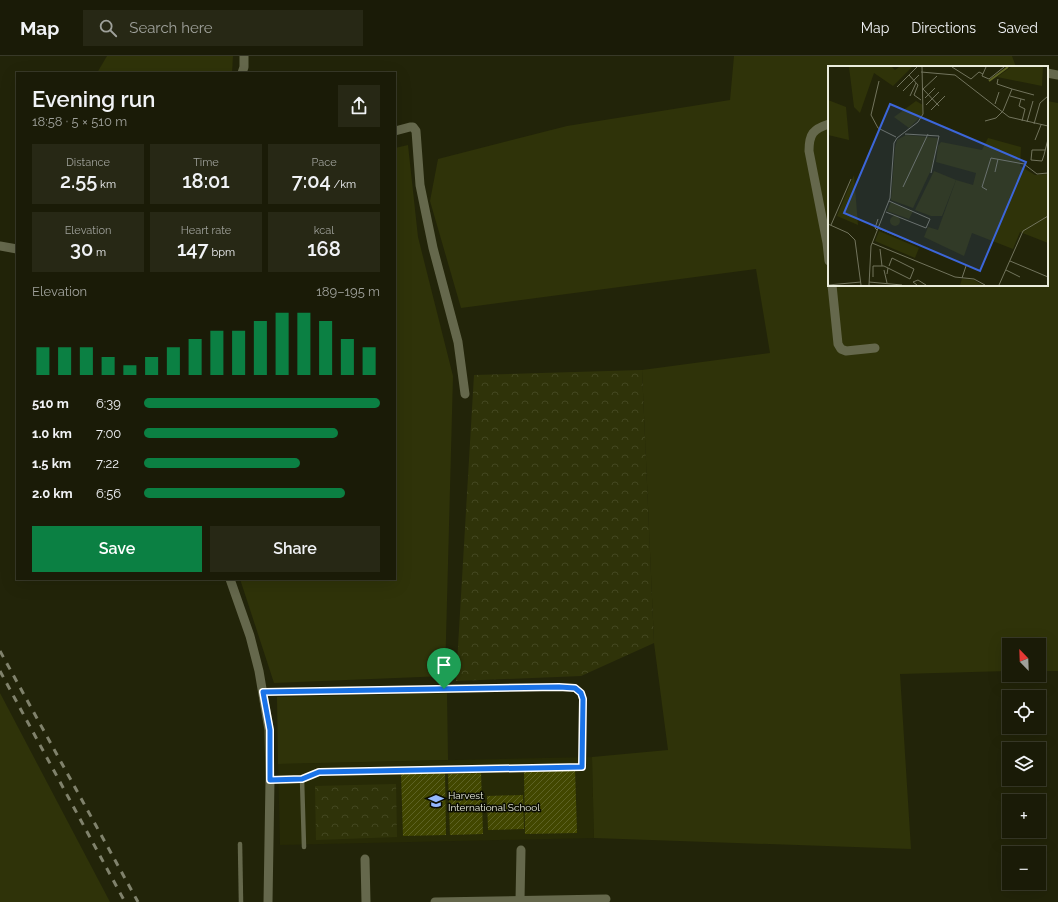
<!DOCTYPE html>
<html lang="en">
<head>
<meta charset="utf-8">
<style>
  :root { --surface:#1a1b07; --page:#272815; --text:#f1f3f6; --muted:#9fa19b; --line:#383928; --accent:#0b8043 }
  body { margin:0; font-family:Raleway,sans-serif; background:var(--page); color:var(--text); height:100vh; display:flex; flex-direction:column; font-size:15px; white-space:nowrap }
  * { box-sizing:border-box; margin:0 }
  p { font-size:13px; color:var(--muted) }
  .icon { flex:none; width:22px; height:22px; fill:none; stroke:currentColor; stroke-width:2; stroke-linecap:round; stroke-linejoin:round }
  .map { position:relative; flex:1; overflow:hidden }
  .panel { position:absolute; left:16px; top:16px; width:380px; height:508px; display:flex; flex-direction:column; background:var(--surface); border-radius:0px; box-shadow:0 4px 16px #0002,0 0 0 1px var(--line) }
  .panel>* { flex:none }
  .needle { width:26px; rotate:337deg }
  .buttons { position:absolute; left:1002px; top:582px; display:grid; gap:8px }
  .buttons a { display:grid; place-items:center; width:44px; height:44px; border-radius:0px; background:var(--surface); box-shadow:0 4px 16px #0002,0 0 0 1px var(--line); font-size:20px }
  .pin { position:absolute; display:grid; place-items:center; width:34px; height:34px; color:#fff; margin:-41px -17px; border-radius:50% 50% 50% 0; rotate:-45deg; box-shadow:0 0 4px #0007 }
  .pin .icon { rotate:45deg }
  .round { display:grid; place-items:center; flex:none; width:42px; height:42px; border-radius:0px; background:var(--page) }
  .summary { display:flex; align-items:center; justify-content:space-between; height:68px; padding:0 16px }
  h1 { font-size:22px; font-weight:600; line-height:30px }
  .metrics { display:grid; grid-template-columns:repeat(3,1fr); gap:6px; height:68px; padding:4px 16px }
  .metrics div { display:grid; align-content:center; border-radius:0px; background:var(--page); text-align:center }
  .metrics b { font-size:20px; font-weight:600 }
  .metrics small { font-size:11px; font-weight:400 }
  .metrics p { font-size:11px }
  .chart { height:112px; padding:8px 16px }
  .chart p { display:flex; justify-content:space-between }
  .chart svg { width:100%; height:72px; margin-top:4px; stroke:var(--accent); stroke-width:6 }
  .button { display:flex; gap:8px; margin-top:auto; padding:8px 16px }
  .button a { flex:1; height:46px; border-radius:0px; background:var(--accent); color:#fff; font-size:16px; font-weight:600; line-height:46px; text-align:center }
  .button a+a { background:var(--page); color:var(--text) }
  ul { padding:0 16px; list-style:none; font-size:13px }
  li { display:grid; grid-template-columns:64px 48px 1fr; align-items:center; height:30px }
  li i { height:10px; border-radius:5px; background:var(--accent) }
  header { display:flex; align-items:center; gap:24px; box-sizing:border-box; height:56px; padding:0 20px; background:var(--surface); border-bottom:1px solid var(--line) }
  header strong { font-size:19px }
  nav { display:flex; gap:22px; margin-inline-start:auto; font-size:14px }
  .search { width:280px; height:36px; background:var(--page); display:flex; align-items:center; gap:10px; box-sizing:border-box; padding:0 14px; border-radius:0px; color:var(--muted); font-size:15px }
  .map>svg:first-child { display:block }
  .built { fill:#272a06 }
  .green { fill:#2f3309 }
  .park { fill:url(#park-crowns) }
  .building { fill:url(#building-hatch) }
  .lines { fill:none; stroke-linecap:round; stroke-linejoin:round }
  .service { stroke:#65684c; stroke-width:4.5 }
  .minor { stroke:#65684c; stroke-width:9 }
  .rail { stroke:#80826c; stroke-width:3; stroke-dasharray:7 7; stroke-linecap:butt }
  .route-casing { stroke:#fff; stroke-width:8 }
  .route { stroke:#1a73e8; stroke-width:5 }
  .labels { text-anchor:middle; dominant-baseline:central; stroke-width:3; stroke-linejoin:round; paint-order:stroke }
  .poi-label { font-size:10px; fill:#eaecdc; stroke:#0b0d03; text-anchor:start }
  .inset-river { fill:none; stroke:#606626; stroke-width:2 }
  .inset-road { fill:none; stroke:#72745d; stroke-width:1 }
  .view { fill:#3c66d9; fill-opacity:0.15; stroke:#3c66d9; stroke-width:2 }
  .inset-edge { fill:none; stroke:#eaecdc; stroke-width:2 }
</style>
</head>
<body>
<header>
<strong>Map</strong>
<div class="search"><svg class="icon" aria-label="search" viewBox="0 0 24 24"><circle cx="10" cy="10" r="6"/><path d="M15 15l6 6"/></svg>Search here</div>
<nav><a>Map</a><a>Directions</a><a>Saved</a></nav>
</header>
<div class="map">
<svg width="1058" height="846" viewBox="0 0 1058 846">
  <defs>
    <pattern id="park-crowns" width="20" height="18" patternUnits="userSpaceOnUse"><rect width="20" height="18" fill="#2f3309"/><path d="M2 6a3 3 0 1 1 6 0M12 15a3 3 0 1 1 6 0" fill="none" stroke="#434720"/></pattern>
    <pattern id="building-hatch" width="6" height="6" patternUnits="userSpaceOnUse"><rect width="6" height="6" fill="#424700"/><path d="M-1 1l2-2M0 6l6-6M5 7l2-2" fill="none" stroke="#5d6225"/></pattern>
  </defs>
  <rect width="100%" height="100%" fill="#222409"/>
  <polygon class="built" points="592,701 594,782 280,789 278,708"/>
  <g class="green">
    <polygon points="107,0 233,0 232,17 97,17"/>
    <polygon points="734,0 1012,0 1016,11 829,11 829,229 1047,229 1047,45 1058,47 1058,615 1039,615 1039,589 1009,589 1009,615 900,618 911,793 594,782 592,701 668,694 654,587 642,314 770,297 756,213 461,252 430,145 438,103 567,70 730,44"/>
    <polygon points="408,89 418,181 453,320 445,620 274,627 240,523 395,523 395,92"/>
    <polygon points="0,637 110,846 0,846"/>
    <polygon points="447,637 448,704 278,708 277,641"/>
  </g>
  <g class="park">
    <polygon points="642,314 654,587 581,620 456,625 474,319"/>
    <polygon points="396,728 397,781 316,784 315,730"/>
  </g>
  <g class="building">
    <polygon points="575,713 577,777 525,778 524,715"/>
    <polygon points="445,717 446,779 403,780 401,718"/>
    <polygon points="481,717 483,778 450,779 448,718"/>
    <polygon points="523,739 524,773 488,774 487,740"/>
  </g>
  <g class="lines">
    <g class="service">
      <polyline points="263,636 559,631 575,632 581,637 583,643 582,711 319,716 302,723 270,724"/>
      <polyline points="302,723 304,791"/>
      <polyline points="240,788 241,846"/>
    </g>
    <g class="minor">
      <polyline points="242,17 244,11 244,0"/>
      <polyline points="1047,17 1058,19"/>
      <path d="M829,68C813,73 809,78 809,95L827,187L829,205"/>
      <polyline points="395,75 410,71 413,71 416,75 420,129 433,192 458,286 465,338"/>
      <polyline points="0,190 17,193"/>
      <polyline points="832,229 838,288 841,293 846,295 875,292"/>
      <polyline points="230,523 250,580 259,615 269,674 270,724 268,846"/>
      <polyline points="365,803 366,846"/>
      <polyline points="520,844 521,794"/>
      <polyline points="435,846 606,843"/>
    </g>
    <g class="rail">
      <polyline points="0,595 138,846"/>
      <polyline points="0,615 125,846"/>
    </g>
  </g>
  <g class="lines">
    <g class="route-casing">
      <polygon id="route" points="559,631 575,632 581,637 583,643 582,711 319,716 302,723 270,724 270,674 263,636"/>
    </g>
    <use href="#route" class="route"/>
  </g>
  <defs>
    <g id="school-bare" transform="scale(1.2)"><path d="M0-5L7-2L0 1L-7-2ZM-4 1L0 2.5L4 1V4Q0 6-4 4Z" fill="#94b7fd" stroke="#0b0d03" stroke-width="2.5" paint-order="stroke"/></g>
  </defs>
  <g fill-rule="evenodd">
    <use href="#school-bare" x="436" y="745"/>
  </g>
  <g class="labels">
    <g class="poi-label">
      <text x="448" y="739">Harvest<tspan x="448" dy="12">International School</tspan></text>
    </g>
  </g>
  <g transform="translate(828 10)">
    <rect width="220" height="220" fill="#222409"/>
    <path d="M21,1H64L67,4L71,1H84L65,20L46,7L32,47L26,41ZM183,1H215L214,20L169,11ZM0,34L18,41L21,74L0,69ZM88,35L95,39L94,49L81,62L66,51ZM78,69L110,72L103,104L85,142L63,134L67,82L69,74ZM160,72L193,81L192,100L207,109L220,108V177L192,166L185,183L144,167L136,190L96,171L100,161L110,164L128,114L145,119L148,107L108,96L110,80L113,76L154,84ZM26,109L30,159L9,150ZM63,136L85,145L81,153L59,145ZM51,165L91,182L87,192L47,175ZM134,213L146,214L154,219H132Z" fill="#2f3309"/>
    <path d="M106,105L128,114L114,150H103L87,144ZM62 155a5 5 0 1 1 10 0a5 5 0 1 1-10 0Z" fill="#2f3309"/>
    <path class="inset-river" d="M161,15L180,1"/>
    <path class="inset-road" d="M124,1L143,13L151,6L155,8M158,1L154,10L161,13L176,1M93,6L127,9L181,51L220,60M81,9L90,19M170,13L169,18L184,23M51,15L43,49L50,62L68,71M90,19L86,29L93,34M69,21L89,1M95,23L111,40M94,24L109,10M75,25L91,9M82,30L88,17M182,30L197,34M97,32L107,22M193,33L191,40L197,43L194,55M167,38L171,26M98,39L111,26M103,44L117,30M157,55L168,52L175,45L184,23L206,29M199,56L205,35M206,58L212,37L220,30M77,68L111,70L103,107M207,74L213,59M217,84H204L203,94L214,95L216,89L220,73M167,106L170,93M75,121L100,68M159,124L154,121L163,92L196,98L209,108L220,107M58,146L98,162L102,153L61,135M0,158L20,167L27,174L33,219M3,159L23,113M50,162L94,180M49,164L47,162L50,153M44,177L127,211L146,213L157,219M52,183L54,200M182,195L220,211M60,202L82,213L86,203L64,192L61,200M56,204L59,217M178,204L192,211M45,211V200H56L60,202L59,208M134,212L138,200M41,216L74,219M0,219L33,216M41,219L43,180L62,132L66,77L69,72L90,56L95,48L94,1M89,219L85,216L90,214L98,219M171,219L195,165L220,150"/>
    <path class="view" d="M62,38L198,96L152,205L16,147Z"/>
    <rect width="220" height="220" class="inset-edge"/>
  </g>
</svg>
<div class="buttons">
<a><svg class="needle" viewBox="-14 -14 28 28"><path d="M0-13l5 13h-10z" fill="#e53935"/><path d="M0 13l5-13h-10z" fill="#9fa19b"/></svg></a>
<a><svg class="icon" aria-label="locate" viewBox="0 0 24 24"><circle cx="12" cy="12" r="6"/><path d="M12 2v4M12 18v4M2 12h4M18 12h4"/></svg></a>
<a><svg class="icon" aria-label="layers" viewBox="0 0 24 24"><path d="M12 4l9 5-9 5-9-5zM3 14l9 5 9-5"/></svg></a>
<a>+</a>
<a>−</a>
</div>
<div class="pin" style="left:444px;top:633px;background:#1e9e55"><svg class="icon" aria-label="arrive" viewBox="0 0 24 24"><path d="M6 21V4h12l-3 4 3 4H6"/></svg></div>
<section class="panel">
<div class="summary"><div><h1>Evening run</h1><p>18:58 · 5 × 510 m</p></div><a class="round"><svg class="icon" aria-label="share" viewBox="0 0 24 24"><path d="M12 15V3M7 8l5-5 5 5M5 13v7h14v-7"/></svg></a></div>
<div class="metrics">
<div><p>Distance</p><b>2.55<small> km</small></b></div>
<div><p>Time</p><b>18:01</b></div>
<div><p>Pace</p><b>7:04<small> /km</small></b></div>
</div>
<div class="metrics">
<div><p>Elevation</p><b>30<small> m</small></b></div>
<div><p>Heart rate</p><b>147<small> bpm</small></b></div>
<div><p>kcal</p><b>168</b></div>
</div>
<div class="chart"><p><span>Elevation</span>189–195 m</p>
<svg viewBox="0 0 160 44" preserveAspectRatio="none"><path d="M5 44V27M15 44V27M25 44V27M35 44V33M45 44V38M55 44V33M65 44V27M75 44V22M85 44V17M95 44V17M105 44V11M115 44V6M125 44V6M135 44V11M145 44V22M155 44V27"/></svg>
</div>
<ul>
<li><b>510 m</b>6:39<i style="width:100%"></i></li>
<li><b>1.0 km</b>7:00<i style="width:82%"></i></li>
<li><b>1.5 km</b>7:22<i style="width:66%"></i></li>
<li><b>2.0 km</b>6:56<i style="width:85%"></i></li>
</ul>
<div class="button"><a>Save</a><a>Share</a></div>
</section>
</div>
</body>
</html>
